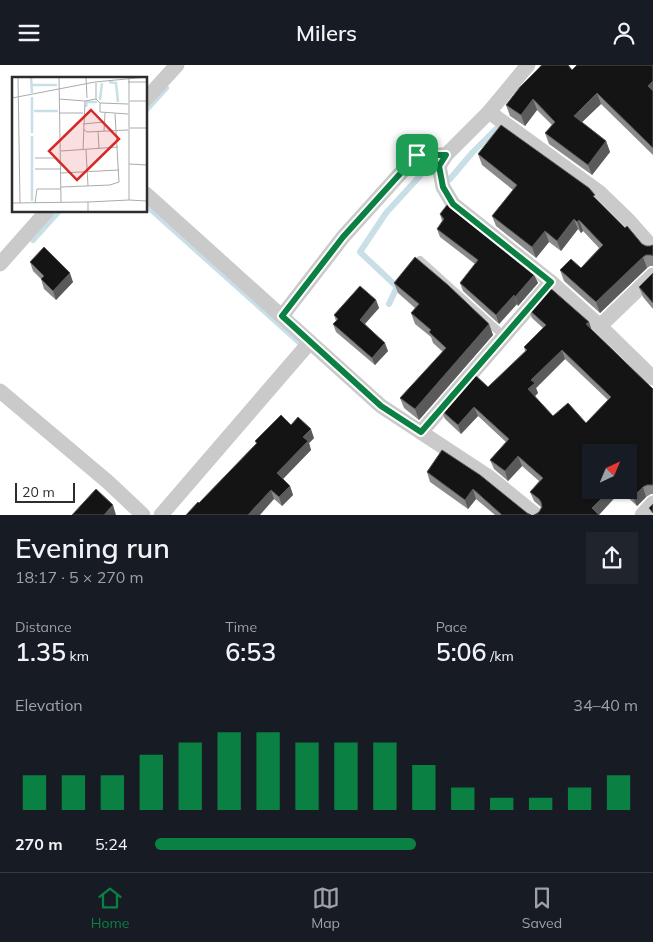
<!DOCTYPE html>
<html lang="en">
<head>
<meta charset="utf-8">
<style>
  :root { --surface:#171b24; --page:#20242c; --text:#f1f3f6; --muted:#9ea1a6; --line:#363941; --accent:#0b8043 }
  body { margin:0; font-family:Mulish,sans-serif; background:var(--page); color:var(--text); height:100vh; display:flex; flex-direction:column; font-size:19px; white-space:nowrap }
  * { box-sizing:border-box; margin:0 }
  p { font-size:16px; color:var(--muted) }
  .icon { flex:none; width:28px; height:28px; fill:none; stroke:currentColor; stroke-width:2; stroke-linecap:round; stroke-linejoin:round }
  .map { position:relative; height:450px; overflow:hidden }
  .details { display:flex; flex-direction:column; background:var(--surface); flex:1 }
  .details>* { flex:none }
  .needle { width:32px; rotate:44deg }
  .buttons { position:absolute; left:582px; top:379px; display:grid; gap:10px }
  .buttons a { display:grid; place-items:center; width:55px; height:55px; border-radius:0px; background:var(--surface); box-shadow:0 1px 4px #0004; font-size:25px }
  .scale { position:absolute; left:15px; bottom:12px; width:60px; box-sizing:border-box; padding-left:5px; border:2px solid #2d2d2d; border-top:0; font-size:14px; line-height:18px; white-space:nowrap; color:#2d2d2d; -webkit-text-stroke:4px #fff; paint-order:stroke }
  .pin { position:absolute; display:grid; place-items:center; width:42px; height:42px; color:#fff; margin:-21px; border-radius:10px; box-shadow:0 2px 8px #0006 }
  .round { display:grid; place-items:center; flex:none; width:52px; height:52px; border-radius:0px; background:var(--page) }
  .headline { display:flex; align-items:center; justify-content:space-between; height:85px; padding:0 15px }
  h1 { font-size:28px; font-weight:600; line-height:38px }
  .metrics { display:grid; grid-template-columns:repeat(3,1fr); gap:8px; height:85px; padding:5px 15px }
  .metrics div { display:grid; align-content:center }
  .metrics b { font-size:25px; font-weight:600 }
  .metrics small { font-size:14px; font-weight:400 }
  .metrics p { font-size:14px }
  .chart { height:140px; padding:10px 15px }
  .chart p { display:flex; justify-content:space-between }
  .chart svg { width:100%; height:90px; margin-top:5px; stroke:var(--accent); stroke-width:6 }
  ul { padding:0 15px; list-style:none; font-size:16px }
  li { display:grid; grid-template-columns:80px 60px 1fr; align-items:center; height:38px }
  li i { height:12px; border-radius:6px; background:var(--accent) }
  header { display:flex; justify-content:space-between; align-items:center; height:65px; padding:0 15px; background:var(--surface); font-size:22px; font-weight:600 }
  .menu { display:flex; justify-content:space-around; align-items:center; height:70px; border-top:1px solid var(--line); background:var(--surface); font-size:14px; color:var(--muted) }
  .menu a { display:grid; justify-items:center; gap:2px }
  .menu .current { color:var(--accent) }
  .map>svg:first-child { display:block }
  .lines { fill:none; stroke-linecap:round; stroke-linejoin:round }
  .stream { stroke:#c9dfe7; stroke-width:6 }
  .lane { stroke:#cacaca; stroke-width:8 }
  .street { stroke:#cacaca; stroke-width:15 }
  .wall { fill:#8a8a8a; fill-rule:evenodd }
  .shaded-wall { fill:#5a5a5a }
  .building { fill:#141414; stroke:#5a5a5a; fill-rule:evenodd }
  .route-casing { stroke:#fff; stroke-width:10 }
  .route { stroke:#0b8043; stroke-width:6 }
  .inset-river { fill:none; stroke:#c9dfe7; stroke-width:2.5 }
  .inset-road { fill:none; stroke:#ababab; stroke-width:1 }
  .view { fill:#d62828; fill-opacity:0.15; stroke:#d62828; stroke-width:2.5 }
  .inset-edge { fill:none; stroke:#2d2d2d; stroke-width:2.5 }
</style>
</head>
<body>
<header><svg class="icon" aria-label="menu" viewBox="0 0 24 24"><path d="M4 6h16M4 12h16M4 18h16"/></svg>Milers<svg class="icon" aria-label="person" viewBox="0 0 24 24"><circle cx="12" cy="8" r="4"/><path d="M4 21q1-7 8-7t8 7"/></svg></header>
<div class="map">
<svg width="653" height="450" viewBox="0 0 653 450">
  <rect width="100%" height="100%" fill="#fff"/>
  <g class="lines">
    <g class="stream">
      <polyline points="146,45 166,23"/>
      <polyline points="450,114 472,88 499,61"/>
      <polyline points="146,140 300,278"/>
      <polyline points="33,175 59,146"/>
      <polyline points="389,239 397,222 360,187 386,148 429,101 435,106"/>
    </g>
    <polyline class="lane" points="420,195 504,271"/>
    <g class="street">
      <polyline points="528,0 489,47 446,90 439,101 443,122 453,139 551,217 600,261 653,313"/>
      <polyline points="146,34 177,0"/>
      <polyline points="489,47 599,127 629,156 653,183"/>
      <polyline points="146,129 381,341 489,412 536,450"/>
      <polyline points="0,199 47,146"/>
      <polyline points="282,251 343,172 417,90 446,90"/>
      <polyline points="600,261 653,210"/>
      <polyline points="0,326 108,417 143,450"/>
      <polyline points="421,367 551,217"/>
      <polyline points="161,450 310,277"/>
      <polyline points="642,450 653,438"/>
    </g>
  </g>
  <g class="wall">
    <polygon points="541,0 568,0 572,5 653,0 653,90 601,39 582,57 606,76 610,87 592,110 549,79 545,68 552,60 537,45 525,61 510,51 506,40"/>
    <polygon points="478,89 597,135 625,163 642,179 646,181 650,181 653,180 653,201 650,201 647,203 600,248 564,216 560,205 581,203 599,183 583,166 581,168 578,164 561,186 549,177 536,193 496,161 492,151 513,125 482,100"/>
    <polygon points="440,149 534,210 538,218 518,241 517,239 499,259 463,226 460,218 475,199 440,172 437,164 442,156"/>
    <polygon points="30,197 73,217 56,235 44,224 41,214 33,206"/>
    <polygon points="653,208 653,244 643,232 639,222"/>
    <polygon points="394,218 489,259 493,270 419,355 404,343 400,333 443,287 433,278 431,272 415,259 411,248 415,243 398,228"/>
    <polygon points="376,235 379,243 365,259 388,286 375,300 336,267 333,259 336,256 334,250"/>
    <path d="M528,244L589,257L591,264L653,324V429H651L646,432L637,441L621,426L536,449L539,447L541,442L534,436L530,427L539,416L522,401L508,416L494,404L490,395L506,377L478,351L461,369L445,354L441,345L488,322L525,286L524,282L543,263L532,253ZM565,294L608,335L586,358L553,351L535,331L538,328L536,323ZM591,388L629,425H591Z"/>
    <polygon points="291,360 314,373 309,378 311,385 283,414 290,421 293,430 282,441 274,434 199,438 256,379 255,376"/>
    <polygon points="442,385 527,448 531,450 495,450 476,434 468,444 430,417 427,407"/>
  </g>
  <g class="shaded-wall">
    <polygon points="653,16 653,30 648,21"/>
    <polygon points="597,28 601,39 578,61 574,51"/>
    <polygon points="533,34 537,45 525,61 521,50"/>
    <polygon points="606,76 610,87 592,110 588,100"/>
    <polygon points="574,154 578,164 561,186 557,176"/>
    <polygon points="579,155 583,166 581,168 577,157"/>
    <polygon points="545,166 549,177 536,193 532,182"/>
    <polygon points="643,192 647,203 600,248 596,237"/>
    <polygon points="70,208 73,217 56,235 53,226"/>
    <polygon points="534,210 538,218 518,241 515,232"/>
    <polygon points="514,230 517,239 499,259 496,250"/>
    <polygon points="376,235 379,243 362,262 360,255"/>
    <polygon points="589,257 592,266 586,259"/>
    <polygon points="489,259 493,270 419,355 415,344"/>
    <polygon points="385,278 388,286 375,300 372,293"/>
    <polygon points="562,285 565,294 536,323 538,328 532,334 528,324 531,315"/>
    <polygon points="474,342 478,351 461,369 458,360"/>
    <polygon points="311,364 314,373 309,378 311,385 280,417 277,408 303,372"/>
    <polygon points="518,391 522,401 508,416 505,406"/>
    <polygon points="290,421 293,430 282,441 279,432"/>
    <polygon points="643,422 646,432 637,441 633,432"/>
    <polygon points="473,424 476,434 468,444 465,435"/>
    <polygon points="271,425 274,434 260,450 248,450"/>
    <polygon points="610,425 620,425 621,426 599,450 592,443"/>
    <polygon points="113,440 116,450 104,450"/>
  </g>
  <g class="building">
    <polygon points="542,0 568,0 572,5 577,0 653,0 653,16 648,21 653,26 653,83 597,28 574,51 606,76 588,100 545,68 555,57 533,34 521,50 506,40 520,22"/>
    <polygon points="501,60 589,123 595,130 593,131 625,163 627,161 642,179 646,181 650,181 653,180 653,191 651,190 646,190 643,192 596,237 560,205 571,194 581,203 603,180 579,155 577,157 574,154 557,176 545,166 532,182 492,151 517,120 478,89"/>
    <polygon points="447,140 534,210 515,232 514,230 496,250 460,218 478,195 437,164 444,154 440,149"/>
    <polygon points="44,182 70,208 53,226 41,214 44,211 30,197"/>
    <polygon points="415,192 448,220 489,259 415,344 400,333 446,283 429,267 431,265 411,248 419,239 394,218"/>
    <polygon points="653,208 653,238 639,222"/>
    <polygon points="360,221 376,235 360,255 385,278 372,293 333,259 338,254 334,250"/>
    <path d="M548,221L589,257L586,259L653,324V420H647L643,422L633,432L626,425H629V388H591V425H610L592,443L599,450H534L536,449L539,447L542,442L541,437L539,434L530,427L543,413L518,391L505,406L490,395L509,374L474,342L458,360L441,345L473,308L488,322L527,285L524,282L546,260L528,244ZM562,285L611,332L586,358L568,338L553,351L528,324L535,318L531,315Z"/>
    <polygon points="281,350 291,360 298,352 311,364 303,372 308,376 277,408 290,421 279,432 271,425 248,450 186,450 198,437 199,438 257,378 255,376"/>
    <polygon points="442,385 480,410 527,448 531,450 502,450 473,424 465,435 427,407"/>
    <polygon points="96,424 113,440 104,450 72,450"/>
    <polygon points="653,439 653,448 649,443"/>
  </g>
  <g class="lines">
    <g class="route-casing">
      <polygon id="route" points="417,90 446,90 439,101 443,122 453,139 551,217 421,367 381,341 282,251 343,172"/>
    </g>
    <use href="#route" class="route"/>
  </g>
  <g transform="translate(12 12)">
    <rect width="135" height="135" fill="#fff"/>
    <path class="inset-river" d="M19,0L20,16M97,5L104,6L106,25M19,8H45M20,20V56M88,23L90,6M74,30L75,25H85M22,34H46M20,124V59"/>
    <path class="inset-road" d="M6,0L8,126M47,0L49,125M74,0L75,21M116,5H135M84,6V22M0,21L83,5L135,0M47,22L73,24M118,24H135M88,26V35L116,37M47,36H71M71,47L92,45M118,51H135M71,52L75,55L116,53M86,54L87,72M92,54L93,36M71,73L73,24L84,22L88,26L116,27M74,73L76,109M49,74L106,70M23,81H43L48,87M117,87L135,88M23,92H49M49,96L107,93M49,110L98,108L107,105L103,37M117,123L135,124M0,126L76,125M23,126L25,112H49M76,135V125L117,123V0"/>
    <path class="view" d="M79,33L107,62L65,103L37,74Z"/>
    <rect width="135" height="135" class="inset-edge"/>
  </g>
</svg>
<div class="buttons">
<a><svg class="needle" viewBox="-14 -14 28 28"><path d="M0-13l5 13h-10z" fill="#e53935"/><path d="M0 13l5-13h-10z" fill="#9ea1a6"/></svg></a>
</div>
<div class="scale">20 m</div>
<div class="pin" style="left:417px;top:90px;background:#1e9e55"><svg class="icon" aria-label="arrive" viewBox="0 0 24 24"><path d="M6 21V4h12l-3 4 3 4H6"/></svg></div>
</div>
<section class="details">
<div class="headline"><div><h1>Evening run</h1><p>18:17 · 5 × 270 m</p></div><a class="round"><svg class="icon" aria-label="share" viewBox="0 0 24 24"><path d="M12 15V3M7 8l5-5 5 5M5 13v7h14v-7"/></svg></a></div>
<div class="metrics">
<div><p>Distance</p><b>1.35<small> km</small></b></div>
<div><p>Time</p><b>6:53</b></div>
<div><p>Pace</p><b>5:06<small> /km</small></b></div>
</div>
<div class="chart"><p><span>Elevation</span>34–40 m</p>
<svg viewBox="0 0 160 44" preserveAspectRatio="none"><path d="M5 44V27M15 44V27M25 44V27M35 44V17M45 44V11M55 44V6M65 44V6M75 44V11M85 44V11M95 44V11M105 44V22M115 44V33M125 44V38M135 44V38M145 44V33M155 44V27"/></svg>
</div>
<ul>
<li><b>270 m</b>5:24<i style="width:54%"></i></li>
</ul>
</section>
<nav class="menu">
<a class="current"><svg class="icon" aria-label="home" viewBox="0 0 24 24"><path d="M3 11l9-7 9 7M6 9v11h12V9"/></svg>Home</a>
<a><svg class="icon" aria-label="map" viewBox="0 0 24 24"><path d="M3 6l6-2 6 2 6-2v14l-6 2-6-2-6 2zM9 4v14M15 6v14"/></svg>Map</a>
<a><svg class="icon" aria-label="saved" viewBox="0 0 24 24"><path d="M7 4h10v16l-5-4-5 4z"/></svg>Saved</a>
</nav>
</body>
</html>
